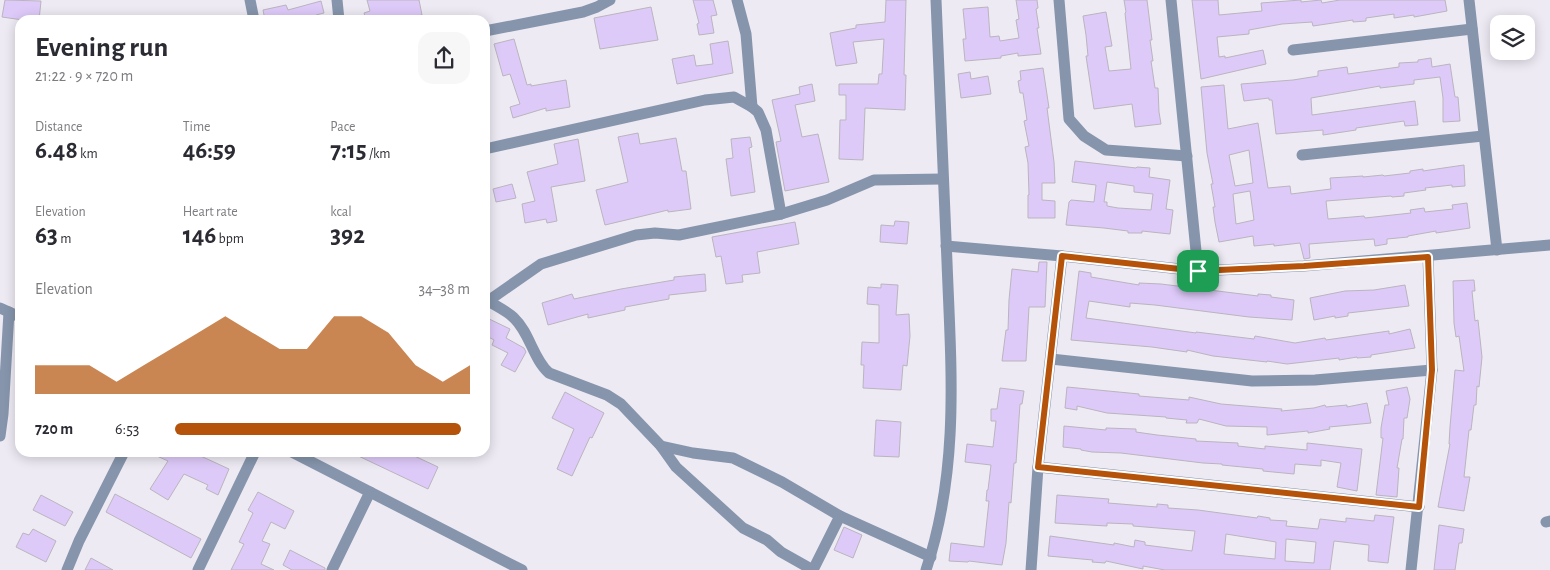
<!DOCTYPE html>
<html lang="en">
<head>
<meta charset="utf-8">
<style>
  :root { --surface:#fff; --page:#f7f7f7; --text:#2b2b33; --muted:#7c7c81; --accent:#b45309 }
  body { margin:0; font-family:"Alegreya Sans",sans-serif; background:var(--page); color:var(--text); height:100vh; display:flex; flex-direction:column; font-size:19px; white-space:nowrap }
  * { box-sizing:border-box; margin:0 }
  p { font-size:16px; color:var(--muted) }
  .icon { flex:none; width:28px; height:28px; fill:none; stroke:currentColor; stroke-width:2; stroke-linecap:round; stroke-linejoin:round }
  .map { position:relative; flex:1; overflow:hidden }
  .details { position:absolute; left:15px; top:15px; width:475px; height:442px; display:flex; flex-direction:column; background:var(--surface); border-radius:15px; box-shadow:0 2px 12px #0003 }
  .details>* { flex:none }
  .tools { position:absolute; left:1490px; top:15px; display:grid; gap:10px }
  .tools a { display:grid; place-items:center; width:45px; height:45px; border-radius:10px; background:var(--surface); box-shadow:0 2px 12px #0003; font-size:25px }
  .pin { position:absolute; display:grid; place-items:center; width:42px; height:42px; color:#fff; margin:-21px; border-radius:10px; box-shadow:0 2px 8px #0006 }
  .round { display:grid; place-items:center; flex:none; width:52px; height:52px; border-radius:15px; background:var(--page) }
  .summary { display:flex; align-items:center; justify-content:space-between; height:85px; padding:0 20px }
  h1 { font-size:28px; font-weight:700; line-height:38px }
  .stats { display:grid; grid-template-columns:repeat(3,1fr); gap:8px; height:85px; padding:5px 20px }
  .stats div { display:grid; align-content:center }
  .stats b { font-size:25px; font-weight:700 }
  .stats small { font-size:14px; font-weight:400 }
  .stats p { font-size:14px }
  .chart { height:140px; padding:10px 20px }
  .chart p { display:flex; justify-content:space-between }
  .chart svg { width:100%; height:90px; margin-top:5px; fill:var(--accent); opacity:.7 }
  ul { padding:0 20px; list-style:none; font-size:16px }
  li { display:grid; grid-template-columns:80px 60px 1fr; align-items:center; height:38px }
  li i { height:12px; border-radius:6px; background:var(--accent) }
  .map>svg:first-child { display:block }
  .building { fill:#decaf9; stroke:#b9b5be; fill-rule:evenodd }
  .lines { fill:none; stroke-linecap:round; stroke-linejoin:round }
  .minor { stroke:#8695ac; stroke-width:11 }
  .route-casing { stroke:#fff; stroke-width:10 }
  .route { stroke:#b45309; stroke-width:6 }
</style>
</head>
<body>
<div class="map">
<svg width="1550" height="570" viewBox="0 0 1550 570">
  <rect width="100%" height="100%" fill="#edeaf4"/>
  <g class="building">
    <polygon points="5,0 41,1 39,20 23,20 2,17"/>
    <polygon points="367,0 419,0 422,15 399,20 398,17 386,20 366,20 364,13 370,11"/>
    <polygon points="693,0 713,0 717,15 711,16 714,33 699,35 697,24 699,23"/>
    <polygon points="886,0 906,0 904,75 906,75 905,110 865,108 863,160 839,159 840,120 846,120 846,95 839,95 839,84 878,84 879,74 882,74 884,39 853,42 857,63 836,66 830,33 856,28 856,25 885,22"/>
    <polygon points="1016,0 1037,0 1038,8 1036,9 1039,28 1037,28 1041,54 1018,56 1018,53 1001,56 1001,58 965,61 963,39 966,39 963,9 988,7 990,37 999,36 1000,41 1019,38 1016,20 1019,19"/>
    <polygon points="1124,0 1147,0 1152,40 1150,40 1153,61 1151,61 1155,88 1158,88 1159,112 1161,124 1135,127 1132,104 1094,109 1086,56 1088,56 1086,35 1083,16 1106,12 1112,46 1105,47 1109,71 1131,69 1125,13 1126,12"/>
    <polygon points="1192,0 1218,0 1219,15 1262,11 1261,3 1301,0 1301,2 1321,0 1322,3 1340,0 1445,0 1447,11 1414,17 1414,15 1394,18 1394,14 1366,18 1366,21 1353,22 1353,20 1313,26 1312,22 1282,24 1249,30 1249,34 1217,37 1219,57 1225,56 1225,58 1263,50 1266,64 1201,79"/>
    <polygon points="321,1 324,13 316,15 317,20 265,20 263,10 286,5 288,10"/>
    <polygon points="651,7 658,40 600,49 594,18"/>
    <polygon points="514,39 527,85 531,84 531,86 566,80 570,107 546,111 546,108 513,118 510,107 520,104 510,74 503,76 494,44"/>
    <polygon points="728,41 733,73 677,84 672,59 694,55 696,66 713,64 710,44"/>
    <polygon points="1431,58 1432,67 1450,64 1455,97 1458,97 1460,121 1443,122 1443,98 1440,77 1414,80 1414,84 1380,88 1380,86 1311,98 1312,115 1415,101 1418,125 1405,126 1404,121 1356,128 1356,130 1323,135 1323,130 1276,134 1272,100 1269,100 1269,98 1244,101 1241,84 1293,80 1318,76 1318,71 1347,67 1348,74 1399,67 1399,63 1418,62 1418,60"/>
    <polygon points="1043,68 1049,108 1047,108 1054,162 1055,183 1042,183 1042,200 1055,201 1055,218 1028,218 1028,195 1029,195 1028,163 1025,147 1029,146 1024,121 1027,120 1023,93 1020,93 1018,81 1021,80 1020,71"/>
    <polygon points="970,72 971,79 988,76 991,94 961,98 958,74"/>
    <polygon points="812,84 815,101 795,105 802,137 818,134 829,182 785,191 776,142 781,141 772,100 800,94 799,87"/>
    <path d="M1224,85L1228,129L1258,123L1268,188L1290,186L1291,194L1331,189L1330,178L1363,176V177L1383,175L1384,176L1410,173V171L1423,169V171L1464,165L1465,186L1452,187V185L1425,188L1426,190L1404,193V196L1392,197L1391,196L1326,201L1328,219L1364,216L1365,218L1411,213L1410,210L1424,208L1425,212L1453,209L1452,205L1467,203L1470,228L1436,233V231L1408,236V237L1387,239V244L1375,246L1374,239L1309,244L1310,258L1304,259L1300,243L1274,246V244L1254,246L1253,236L1219,242L1215,222L1213,207H1215L1211,184H1213L1207,153L1201,87ZM1249,150L1253,183L1235,186L1229,155ZM1250,191L1254,220L1236,224L1233,194Z"/>
    <polygon points="638,133 640,144 676,138 682,171 686,171 691,209 668,212 668,210 605,225 596,190 628,182 618,137"/>
    <polygon points="750,137 752,147 749,148 755,192 731,196 726,159 733,158 731,139"/>
    <polygon points="578,139 585,181 551,187 557,221 547,223 546,219 525,223 522,204 535,201 527,172 558,164 554,144"/>
    <path d="M1075,161L1136,168L1137,167L1150,168L1149,177L1170,180L1166,209L1173,210L1170,234L1142,231V233H1128V231L1104,228L1066,225L1069,202L1071,200L1094,202L1096,185L1072,182ZM1107,182L1134,186V192L1153,194L1151,210L1118,208L1107,206V202H1104Z"/>
    <polygon points="512,184 516,198 496,202 493,189"/>
    <polygon points="895,221 909,222 907,244 880,242 881,225 894,226"/>
    <polygon points="795,222 799,244 757,252 760,273 742,275 743,282 726,284 721,256 716,257 712,237"/>
    <polygon points="1039,262 1047,262 1045,307 1029,307 1026,361 1002,361 1006,330 1008,330 1009,300 1012,269 1038,272"/>
    <polygon points="1079,271 1091,273 1091,277 1139,285 1139,283 1161,284 1258,296 1258,294 1271,295 1271,297 1294,300 1292,320 1249,317 1155,305 1130,303 1130,307 1089,301 1086,318 1196,333 1196,332 1254,339 1255,336 1295,343 1325,338 1326,340 1389,331 1389,334 1410,329 1415,348 1371,355 1371,357 1357,358 1357,357 1339,360 1339,358 1287,364 1267,361 1267,362 1213,356 1187,350 1187,352 1152,347 1071,340"/>
    <polygon points="705,274 706,291 669,295 669,299 625,307 625,310 588,318 588,314 548,325 542,303 572,294 574,299 621,289 674,280 674,277"/>
    <polygon points="1474,280 1475,291 1472,291 1475,321 1478,320 1482,357 1479,387 1477,386 1476,405 1474,405 1471,430 1469,430 1464,477 1470,477 1464,511 1438,507 1450,444 1449,444 1450,427 1455,370 1464,371 1459,336 1456,337 1454,323 1453,281"/>
    <polygon points="881,284 898,285 896,315 909,314 910,336 907,366 903,365 901,390 863,388 864,365 861,365 862,342 879,343 879,305 867,304 868,287 881,288"/>
    <polygon points="1405,285 1409,306 1348,313 1348,316 1335,318 1335,316 1314,320 1310,298 1345,291 1374,290"/>
    <polygon points="485,317 510,329 506,338 524,348 526,352 515,372 501,365 508,353 492,345 494,340 485,335"/>
    <polygon points="1067,387 1139,394 1139,396 1189,400 1189,397 1221,404 1282,409 1281,411 1314,408 1325,405 1326,407 1347,405 1347,407 1367,403 1371,423 1329,427 1330,429 1308,433 1308,431 1267,435 1267,427 1226,426 1199,419 1197,423 1186,423 1187,420 1166,418 1166,417 1107,413 1077,406 1077,410 1065,408"/>
    <polygon points="1407,387 1410,399 1407,418 1404,418 1403,439 1402,439 1397,468 1399,468 1397,497 1376,495 1383,438 1381,438 1381,428 1385,405 1389,405 1386,391"/>
    <polygon points="1000,388 1024,391 1022,404 1020,404 1016,463 1014,463 1011,503 1009,502 1006,543 1002,565 969,561 968,562 949,561 951,543 984,547 989,501 986,501 987,490 988,490 991,465 965,462 967,444 993,447 996,421 991,421 991,409 997,409"/>
    <polygon points="565,392 604,413 592,438 590,437 572,476 557,469 574,429 552,418"/>
    <polygon points="876,420 901,422 899,457 874,456"/>
    <polygon points="1064,426 1106,430 1106,428 1136,429 1136,432 1157,435 1196,439 1196,441 1238,443 1238,446 1265,449 1265,446 1307,450 1307,443 1362,449 1357,491 1337,487 1341,463 1321,460 1321,466 1295,464 1294,474 1263,471 1263,469 1222,465 1222,464 1203,463 1121,453 1092,452 1081,450 1081,449 1063,447"/>
    <polygon points="148,452 192,452 229,469 218,495 206,489 208,485 184,474 168,500 150,489 168,461"/>
    <polygon points="350,452 406,452 438,467 428,489"/>
    <polygon points="258,492 294,511 285,529 271,522 262,541 270,544 261,564 274,570 231,570 244,544 239,542 253,513 248,510"/>
    <polygon points="115,494 201,539 191,558 106,512"/>
    <polygon points="41,495 73,512 65,526 33,510"/>
    <path d="M1057,495L1109,499L1108,503L1157,507V504L1168,505V508L1198,510L1257,518L1258,516L1270,518V520L1287,521L1286,526L1318,529L1320,519L1346,522V518L1374,521L1375,515L1394,517L1388,563L1368,561L1369,545L1334,541L1330,570H1165L1143,566V569L1106,561L1105,563L1092,562L1093,560L1048,556L1050,536L1114,545V543L1134,547L1135,540L1145,542V545L1192,551L1195,531L1133,526V524L1107,523V526L1055,523ZM1226,534L1276,542L1275,559L1224,554ZM1286,539L1316,542L1314,563L1285,561Z"/>
    <polygon points="1439,525 1464,529 1462,543 1459,543 1455,570 1434,570"/>
    <polygon points="844,527 862,535 853,558 834,550"/>
    <polygon points="33,529 56,541 46,562 16,547 23,533 29,535"/>
    <polygon points="290,550 325,568 325,570 292,570 283,565"/>
    <polygon points="91,558 113,570 85,570"/>
  </g>
  <g class="lines">
    <g class="minor">
      <polyline points="250,0 254,20"/>
      <polyline points="337,0 339,20"/>
      <polyline points="737,0 746,34 752,107"/>
      <polyline points="1059,0 1069,119 1084,136 1106,150 1187,156"/>
      <polyline points="1171,0 1198,271"/>
      <polyline points="1469,0 1497,250"/>
      <polyline points="485,31 583,12 597,7 610,0"/>
      <polyline points="1293,50 1472,29"/>
      <polyline points="485,149 705,100 734,97 752,107 758,112 766,130 781,214"/>
      <polyline points="1302,155 1483,136"/>
      <polyline points="946,246 1062,256 1198,271 1304,266 1550,245"/>
      <polyline points="485,299 488,301 541,264 636,235 655,233 679,235 781,214 827,200 874,180 943,179"/>
      <path d="M488,301C496,306 507,311 514,318C530,333 533,359 549,373L607,395L621,404L661,446L676,467L743,528L767,540L781,552L813,570"/>
      <polyline points="0,308 20,317"/>
      <polyline points="1051,359 1252,381 1315,380 1432,370"/>
      <polyline points="0,436 3,414 9,312"/>
      <polyline points="661,446 693,453 733,458 782,482 840,516 813,570"/>
      <polyline points="292,452 522,570"/>
      <polyline points="1038,467 1419,507"/>
      <polyline points="840,516 931,557"/>
      <polyline points="1546,522 1550,521"/>
      <polyline points="67,570 79,541 124,452"/>
      <polyline points="198,570 255,452"/>
      <polyline points="332,570 370,492"/>
      <path d="M926,570C960,468 951,367 947,262C943,174 939,87 936,0"/>
      <polyline points="1031,570 1038,467 1062,256"/>
      <polyline points="1411,570 1432,370 1428,257"/>
    </g>
  </g>
  <g class="lines">
    <g class="route-casing">
      <polygon id="route" points="1062,256 1198,271 1304,266 1428,257 1432,370 1419,507 1038,467"/>
    </g>
    <use href="#route" class="route"/>
  </g>
</svg>
<div class="tools">
<a><svg class="icon" aria-label="layers" viewBox="0 0 24 24"><path d="M12 4l9 5-9 5-9-5zM3 14l9 5 9-5"/></svg></a>
</div>
<div class="pin" style="left:1198px;top:271px;background:#1e9e55"><svg class="icon" aria-label="arrive" viewBox="0 0 24 24"><path d="M6 21V4h12l-3 4 3 4H6"/></svg></div>
<section class="details">
<div class="summary"><div><h1>Evening run</h1><p>21:22 · 9 × 720 m</p></div><a class="round"><svg class="icon" aria-label="share" viewBox="0 0 24 24"><path d="M12 15V3M7 8l5-5 5 5M5 13v7h14v-7"/></svg></a></div>
<div class="stats">
<div><p>Distance</p><b>6.48<small> km</small></b></div>
<div><p>Time</p><b>46:59</b></div>
<div><p>Pace</p><b>7:15<small> /km</small></b></div>
</div>
<div class="stats">
<div><p>Elevation</p><b>63<small> m</small></b></div>
<div><p>Heart rate</p><b>146<small> bpm</small></b></div>
<div><p>kcal</p><b>392</b></div>
</div>
<div class="chart"><p><span>Elevation</span>34–38 m</p>
<svg viewBox="0 0 160 44" preserveAspectRatio="none"><path d="M0 44V30L10 30L20 30L30 38L40 30L50 22L60 14L70 6L80 14L90 22L100 22L110 6L120 6L130 14L140 30L150 38L160 30V44z"/></svg>
</div>
<ul>
<li><b>720 m</b>6:53<i style="width:97%"></i></li>
</ul>
</section>
</div>
</body>
</html>
